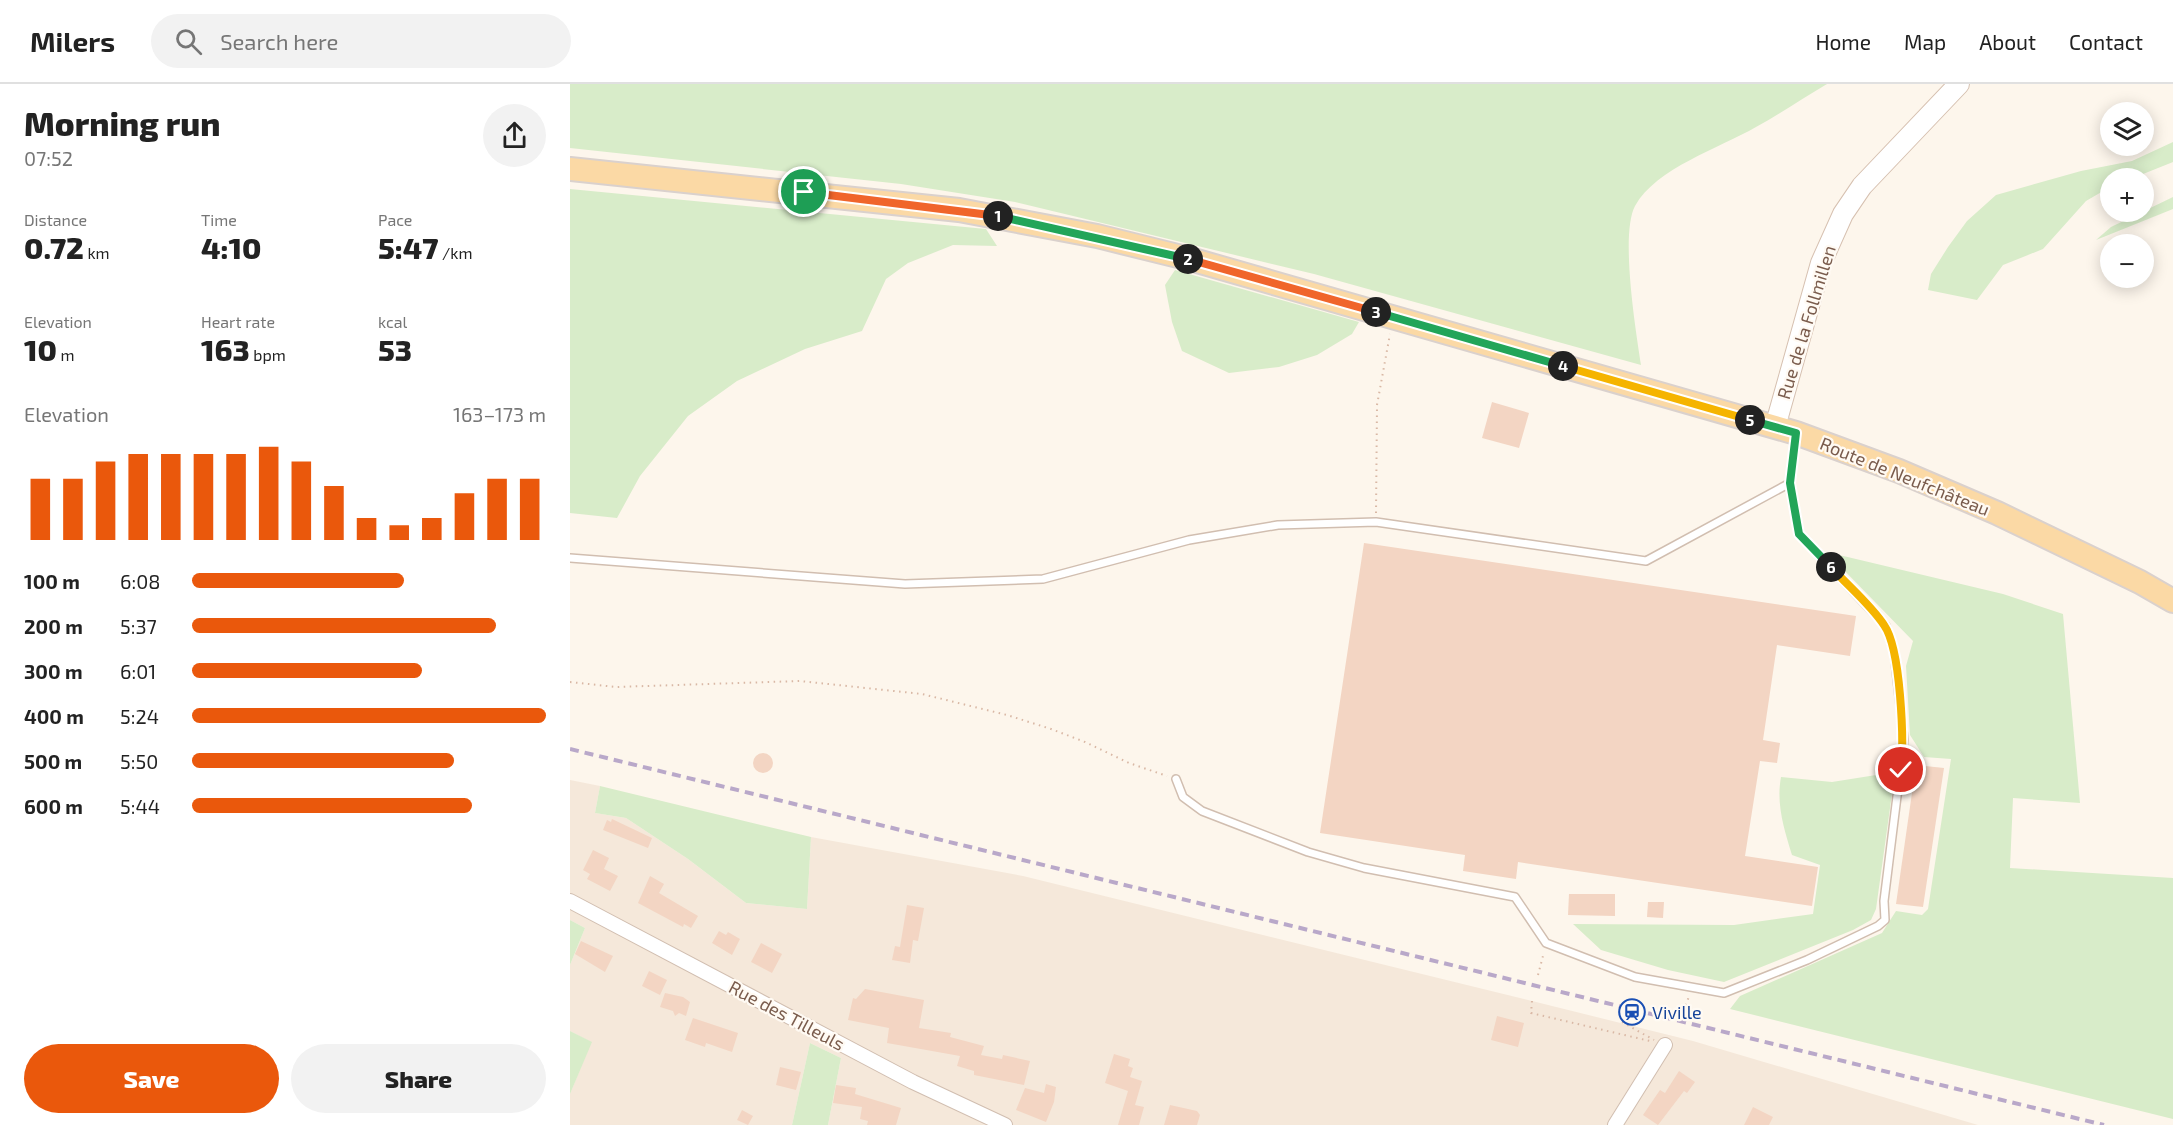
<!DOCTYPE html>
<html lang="en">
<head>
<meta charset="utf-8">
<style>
  :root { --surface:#fff; --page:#f2f2f2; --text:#222; --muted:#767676; --line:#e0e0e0; --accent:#ea580c }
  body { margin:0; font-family:"Exo 2",sans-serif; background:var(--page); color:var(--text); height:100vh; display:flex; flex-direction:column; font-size:22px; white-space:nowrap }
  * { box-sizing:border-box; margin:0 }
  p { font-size:20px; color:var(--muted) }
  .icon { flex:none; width:33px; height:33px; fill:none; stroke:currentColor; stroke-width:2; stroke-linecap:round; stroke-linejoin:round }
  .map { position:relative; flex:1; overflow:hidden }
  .panel { display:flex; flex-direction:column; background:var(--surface); width:570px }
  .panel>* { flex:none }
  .fabs { position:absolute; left:1530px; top:18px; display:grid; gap:12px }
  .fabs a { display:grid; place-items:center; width:54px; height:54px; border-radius:50%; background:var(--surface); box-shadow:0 3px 15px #0003; font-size:30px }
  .pin { position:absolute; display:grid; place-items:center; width:51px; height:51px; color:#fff; margin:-26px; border:3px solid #fff; border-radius:50%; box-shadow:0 2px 6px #0007 }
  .km { position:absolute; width:30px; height:30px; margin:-15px; border-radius:50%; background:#222; color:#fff; font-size:16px; line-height:30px; text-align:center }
  .round { display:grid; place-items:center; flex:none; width:63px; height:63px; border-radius:32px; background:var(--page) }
  .headline { display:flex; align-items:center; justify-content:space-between; height:102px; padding:0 24px }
  h1 { font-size:33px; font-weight:800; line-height:45px }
  .stats { display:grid; grid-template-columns:repeat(3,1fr); gap:9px; height:102px; padding:6px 24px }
  .stats div { display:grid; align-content:center }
  .stats b { font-size:30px; font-weight:800 }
  .stats small { font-size:16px; font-weight:400 }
  .stats p { font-size:16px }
  .chart { height:168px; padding:12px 24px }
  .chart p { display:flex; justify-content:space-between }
  .chart svg { width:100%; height:108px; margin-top:6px; stroke:var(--accent); stroke-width:6 }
  .action { display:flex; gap:12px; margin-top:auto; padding:12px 24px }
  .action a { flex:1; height:69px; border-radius:36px; background:var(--accent); color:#fff; font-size:24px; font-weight:800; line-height:69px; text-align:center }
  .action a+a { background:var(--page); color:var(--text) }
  ul { padding:0 24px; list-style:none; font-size:20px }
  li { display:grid; grid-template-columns:96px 72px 1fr; align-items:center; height:45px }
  li i { height:15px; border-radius:8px; background:var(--accent) }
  header { display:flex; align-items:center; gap:36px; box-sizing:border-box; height:84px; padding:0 30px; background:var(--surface); border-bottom:2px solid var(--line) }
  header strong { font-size:28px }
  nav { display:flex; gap:33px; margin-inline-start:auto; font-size:21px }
  .search { width:420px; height:54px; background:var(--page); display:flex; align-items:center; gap:15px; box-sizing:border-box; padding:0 21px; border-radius:33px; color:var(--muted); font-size:22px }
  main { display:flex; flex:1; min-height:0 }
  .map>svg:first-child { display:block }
  .residential { fill:#f5e8da }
  .green { fill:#d8ecc9 }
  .building { fill:#f3d5c3 }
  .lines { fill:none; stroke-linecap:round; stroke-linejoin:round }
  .lane-casing { stroke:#d1beb0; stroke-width:10 }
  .street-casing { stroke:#d1beb0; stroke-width:16 }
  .secondary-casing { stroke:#d6c0b0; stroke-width:22 }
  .primary-casing { stroke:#dad1cd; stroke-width:26 }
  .path { stroke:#d9b8a5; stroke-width:2; stroke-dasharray:1.5 4.5; stroke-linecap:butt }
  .lane { stroke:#fff; stroke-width:7 }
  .street { stroke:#fff; stroke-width:14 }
  .secondary { stroke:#fff; stroke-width:20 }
  .primary { stroke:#fbd9a5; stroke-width:22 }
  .rail { stroke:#b9a8c9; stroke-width:4; stroke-dasharray:9 6; stroke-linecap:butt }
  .split-1-casing { stroke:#fff; stroke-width:12 }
  .split-2-casing { stroke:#fff; stroke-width:12 }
  .split-3-casing { stroke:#fff; stroke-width:12 }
  .split-4-casing { stroke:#fff; stroke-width:12 }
  .split-5-casing { stroke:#fff; stroke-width:12 }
  .split-6-casing { stroke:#fff; stroke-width:12 }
  .split-7-casing { stroke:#fff; stroke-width:12 }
  .split-1 { stroke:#f0652b; stroke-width:8 }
  .split-2 { stroke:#22a559; stroke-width:8 }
  .split-3 { stroke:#f0652b; stroke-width:8 }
  .split-4 { stroke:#22a559; stroke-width:8 }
  .split-5 { stroke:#f5b400; stroke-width:8 }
  .split-6 { stroke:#22a559; stroke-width:8 }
  .split-7 { stroke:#f5b400; stroke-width:8 }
  .labels { text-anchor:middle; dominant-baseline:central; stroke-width:4.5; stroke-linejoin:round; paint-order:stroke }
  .street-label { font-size:18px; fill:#7a5c4d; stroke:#fffaf3 }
  .transit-label { font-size:18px; fill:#164399; stroke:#fffaf3; text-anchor:start }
</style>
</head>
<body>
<header>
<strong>Milers</strong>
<div class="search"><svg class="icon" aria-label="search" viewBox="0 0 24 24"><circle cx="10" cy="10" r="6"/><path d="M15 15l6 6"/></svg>Search here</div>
<nav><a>Home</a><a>Map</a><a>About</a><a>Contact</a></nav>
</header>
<main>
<section class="panel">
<div class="headline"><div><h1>Morning run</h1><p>07:52</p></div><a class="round"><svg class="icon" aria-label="share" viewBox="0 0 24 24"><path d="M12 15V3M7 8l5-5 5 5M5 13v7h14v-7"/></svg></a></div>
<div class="stats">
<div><p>Distance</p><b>0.72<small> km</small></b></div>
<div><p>Time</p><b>4:10</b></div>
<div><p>Pace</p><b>5:47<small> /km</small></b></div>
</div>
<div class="stats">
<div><p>Elevation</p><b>10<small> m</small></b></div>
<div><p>Heart rate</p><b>163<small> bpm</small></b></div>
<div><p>kcal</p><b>53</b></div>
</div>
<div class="chart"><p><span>Elevation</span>163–173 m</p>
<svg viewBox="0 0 160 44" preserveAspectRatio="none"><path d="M5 44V19M15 44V19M25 44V12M35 44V9M45 44V9M55 44V9M65 44V9M75 44V6M85 44V12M95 44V22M105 44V35M115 44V38M125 44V35M135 44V25M145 44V19M155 44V19"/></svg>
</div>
<ul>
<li><b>100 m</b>6:08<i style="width:60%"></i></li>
<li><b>200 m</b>5:37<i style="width:86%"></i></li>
<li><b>300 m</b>6:01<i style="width:65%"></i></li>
<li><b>400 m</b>5:24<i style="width:100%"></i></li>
<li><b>500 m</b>5:50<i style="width:74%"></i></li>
<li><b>600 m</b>5:44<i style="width:79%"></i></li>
</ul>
<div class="action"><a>Save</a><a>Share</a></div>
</section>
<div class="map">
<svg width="1603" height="1041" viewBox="0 0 1603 1041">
  <rect width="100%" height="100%" fill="#fdf6ec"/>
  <polygon class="residential" points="0,696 30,702 25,729 56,734 118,775 176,819 237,825 241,753 453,792 962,917 1123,957 1408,1041 258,1041 271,974 240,959 222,1041 0,1041 0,1010 21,958 0,947 0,881 15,844 0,836"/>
  <g class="green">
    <path d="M0,0H1257C1233,14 1210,30 1186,43C1150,64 1086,84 1065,122C1050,150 1066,248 1071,281L744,190L445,118L331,100L0,64Z"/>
    <polygon points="1603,58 1603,78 1563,94 1540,94 1540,103 1516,117 1473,165 1433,181 1407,216 1358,206 1361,190 1378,163 1397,137 1426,111 1511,87 1562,77"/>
    <polygon points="0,105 416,145 427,162 383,161 338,179 316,195 292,247 235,265 167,297 118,332 70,392 47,434 0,429"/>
    <polygon points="1603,113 1603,125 1526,156 1541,143"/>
    <polygon points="605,186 789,238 782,250 747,271 709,283 659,289 612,267 602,238 595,201"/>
    <polygon points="1265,470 1433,510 1493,530 1510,719 1443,714 1440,784 1603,794 1603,1035 1160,925 1170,912 1312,849 1326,827 1352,831 1358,825 1381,675 1354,673 1340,651 1336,582 1343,557 1266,478"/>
    <path d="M1325,688L1306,825L1301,836L1283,846L1154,898L1098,886L1031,866L1003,840L1164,841L1243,830L1250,781L1222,771C1214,745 1206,720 1211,693L1262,698Z"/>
    <polygon points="30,702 241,753 237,825 176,819 118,775 56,734 25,729"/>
    <polygon points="0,836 15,844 0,881"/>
    <polygon points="0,947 22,958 0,1010"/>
    <polygon points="240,959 271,974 258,1041 222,1041"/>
  </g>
  <g class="building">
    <polygon points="922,318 959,329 949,364 912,354"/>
    <polygon points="794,459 1286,532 1280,572 1207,561 1193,656 1210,659 1207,679 1190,677 1175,772 1248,783 1242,822 948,778 946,795 893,787 895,771 750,749"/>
    <circle cx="193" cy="679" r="10"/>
    <polygon points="1346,681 1374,684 1353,823 1326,820"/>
    <polygon points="42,735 82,754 78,764 33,746 37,736 41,738"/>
    <polygon points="23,766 39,774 34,785 48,792 40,807 17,795 20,790 13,786"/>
    <polygon points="80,792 94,800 89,809 128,832 121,844 114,840 113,843 68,819"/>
    <polygon points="999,810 1045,810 1045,832 998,831"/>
    <polygon points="1078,818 1094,818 1093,834 1077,833"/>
    <polygon points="337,821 354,824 348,857 343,856 340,879 322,876 325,862 330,863"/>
    <polygon points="149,847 156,851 158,848 170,855 162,871 142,859"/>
    <polygon points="11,857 43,872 35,888 5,870"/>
    <polygon points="191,859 212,870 202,889 181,878"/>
    <polygon points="79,887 97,896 90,911 72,902"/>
    <polygon points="295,905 354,916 349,944 381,949 380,953 414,962 411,971 432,975 433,971 460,977 454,1001 404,991 404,987 387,982 390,972 317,959 319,944 278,936 283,914 286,915"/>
    <polygon points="95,909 113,913 120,918 116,932 109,929 105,932 103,927 90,923"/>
    <polygon points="927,932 954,939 948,963 921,956"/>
    <polygon points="123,934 168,949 162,968 136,959 135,963 115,956"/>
    <polygon points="544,970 560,975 558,982 563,984 560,993 572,997 565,1021 574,1023 569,1041 548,1041 558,1007 535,999"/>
    <polygon points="210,983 231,988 226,1006 206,1001"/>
    <polygon points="1109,987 1125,998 1117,1009 1114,1007 1088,1041 1073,1031 1090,1006 1095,1009"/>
    <polygon points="476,1000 486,1003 484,1018 476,1038 446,1026 455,1004 474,1009"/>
    <polygon points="266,1001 286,1004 285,1010 331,1024 326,1041 297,1041 298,1037 290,1035 292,1023 263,1019"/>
    <polygon points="600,1021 627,1027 630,1031 627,1041 594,1041"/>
    <polygon points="1183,1023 1203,1033 1199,1041 1174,1041"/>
    <polygon points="172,1026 183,1032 178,1041 167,1036"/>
  </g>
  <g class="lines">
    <g class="lane-casing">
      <g id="lane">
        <polyline points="0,474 335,500 473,495 619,456 708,441 806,438 1076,477 1220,399"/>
        <polyline points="606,695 613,713 632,727 738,768 794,784 945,813 976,859 1065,893 1154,909 1237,876 1308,842 1315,836 1314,817 1334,656 1324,568 1316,542 1229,450 1220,399 1226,352"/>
      </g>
    </g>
    <g class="street-casing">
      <g id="street">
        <polyline points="0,817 343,998 435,1041"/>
        <polyline points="1045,1041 1095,961"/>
      </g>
    </g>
    <g class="secondary-casing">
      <polyline id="secondary" points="1205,343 1251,179 1273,130 1292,102 1389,0"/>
    </g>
    <g class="primary-casing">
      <polyline id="primary" points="0,85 389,126 527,152 620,175 1226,349 1329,387 1427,429 1570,498 1603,517"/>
    </g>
    <g class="path">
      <polyline points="806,429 807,321 820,250"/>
      <polyline points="0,598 46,603 230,597 352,610 437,631 481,645 515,658 559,679 597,692"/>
      <polyline points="968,891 974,868"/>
      <polyline points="962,917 961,929 1080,957"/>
      <polyline points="1114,927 1119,912"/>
      <polyline points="1052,938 1084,956"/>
    </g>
    <use href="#lane" class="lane"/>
    <use href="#street" class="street"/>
    <use href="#secondary" class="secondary"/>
    <use href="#primary" class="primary"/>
    <polyline class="rail" points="0,665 1534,1041"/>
  </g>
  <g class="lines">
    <g class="split-1-casing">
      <polyline id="split-1" points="234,108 428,132"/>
    </g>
    <g class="split-2-casing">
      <polyline id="split-2" points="428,132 618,175"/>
    </g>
    <g class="split-3-casing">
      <polyline id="split-3" points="618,175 806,228"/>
    </g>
    <g class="split-4-casing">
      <polyline id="split-4" points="806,228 993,282"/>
    </g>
    <g class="split-5-casing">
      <polyline id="split-5" points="993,282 1180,336"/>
    </g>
    <g class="split-6-casing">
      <polyline id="split-6" points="1180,336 1226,349 1220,399 1229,450 1261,483"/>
    </g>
    <g class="split-7-casing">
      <path id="split-7" d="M1261,483C1278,502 1300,520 1314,541C1331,565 1334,656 1331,686"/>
    </g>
    <use href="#split-1" class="split-1"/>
    <use href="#split-2" class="split-2"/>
    <use href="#split-3" class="split-3"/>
    <use href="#split-4" class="split-4"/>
    <use href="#split-5" class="split-5"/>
    <use href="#split-6" class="split-6"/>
    <use href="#split-7" class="split-7"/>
  </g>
  <defs>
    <g id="station-ring" transform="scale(1.35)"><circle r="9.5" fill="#fffaf3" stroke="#1a4fb4" stroke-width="1.5"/><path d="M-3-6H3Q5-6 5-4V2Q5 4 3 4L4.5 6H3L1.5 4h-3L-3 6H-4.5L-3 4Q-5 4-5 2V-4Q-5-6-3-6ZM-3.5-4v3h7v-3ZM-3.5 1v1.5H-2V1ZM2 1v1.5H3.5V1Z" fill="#1a4fb4"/></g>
  </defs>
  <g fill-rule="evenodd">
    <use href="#station-ring" x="1062" y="928"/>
  </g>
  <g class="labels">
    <g class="street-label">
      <text transform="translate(1236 238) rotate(-73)">Rue de la Follmillen</text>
      <text transform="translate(1335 392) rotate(22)">Route de Neufchâteau</text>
      <text transform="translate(217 931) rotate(28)">Rue des Tilleuls</text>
    </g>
    <g class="transit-label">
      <text x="1082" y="928">Viville</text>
    </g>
  </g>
</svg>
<div class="fabs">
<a><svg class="icon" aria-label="layers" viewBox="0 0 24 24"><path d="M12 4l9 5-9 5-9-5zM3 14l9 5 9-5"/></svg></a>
<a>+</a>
<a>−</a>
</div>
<div class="pin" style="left:234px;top:108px;background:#1e9e55"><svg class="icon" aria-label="arrive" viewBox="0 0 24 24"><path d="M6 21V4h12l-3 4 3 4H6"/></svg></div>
<div class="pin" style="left:1331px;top:686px;background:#d93025"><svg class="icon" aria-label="check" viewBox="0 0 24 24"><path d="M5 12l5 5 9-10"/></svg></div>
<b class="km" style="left:428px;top:132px">1</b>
<b class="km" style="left:618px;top:175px">2</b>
<b class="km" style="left:806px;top:228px">3</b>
<b class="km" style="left:993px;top:282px">4</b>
<b class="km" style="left:1180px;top:336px">5</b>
<b class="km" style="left:1261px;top:483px">6</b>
</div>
</main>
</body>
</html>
